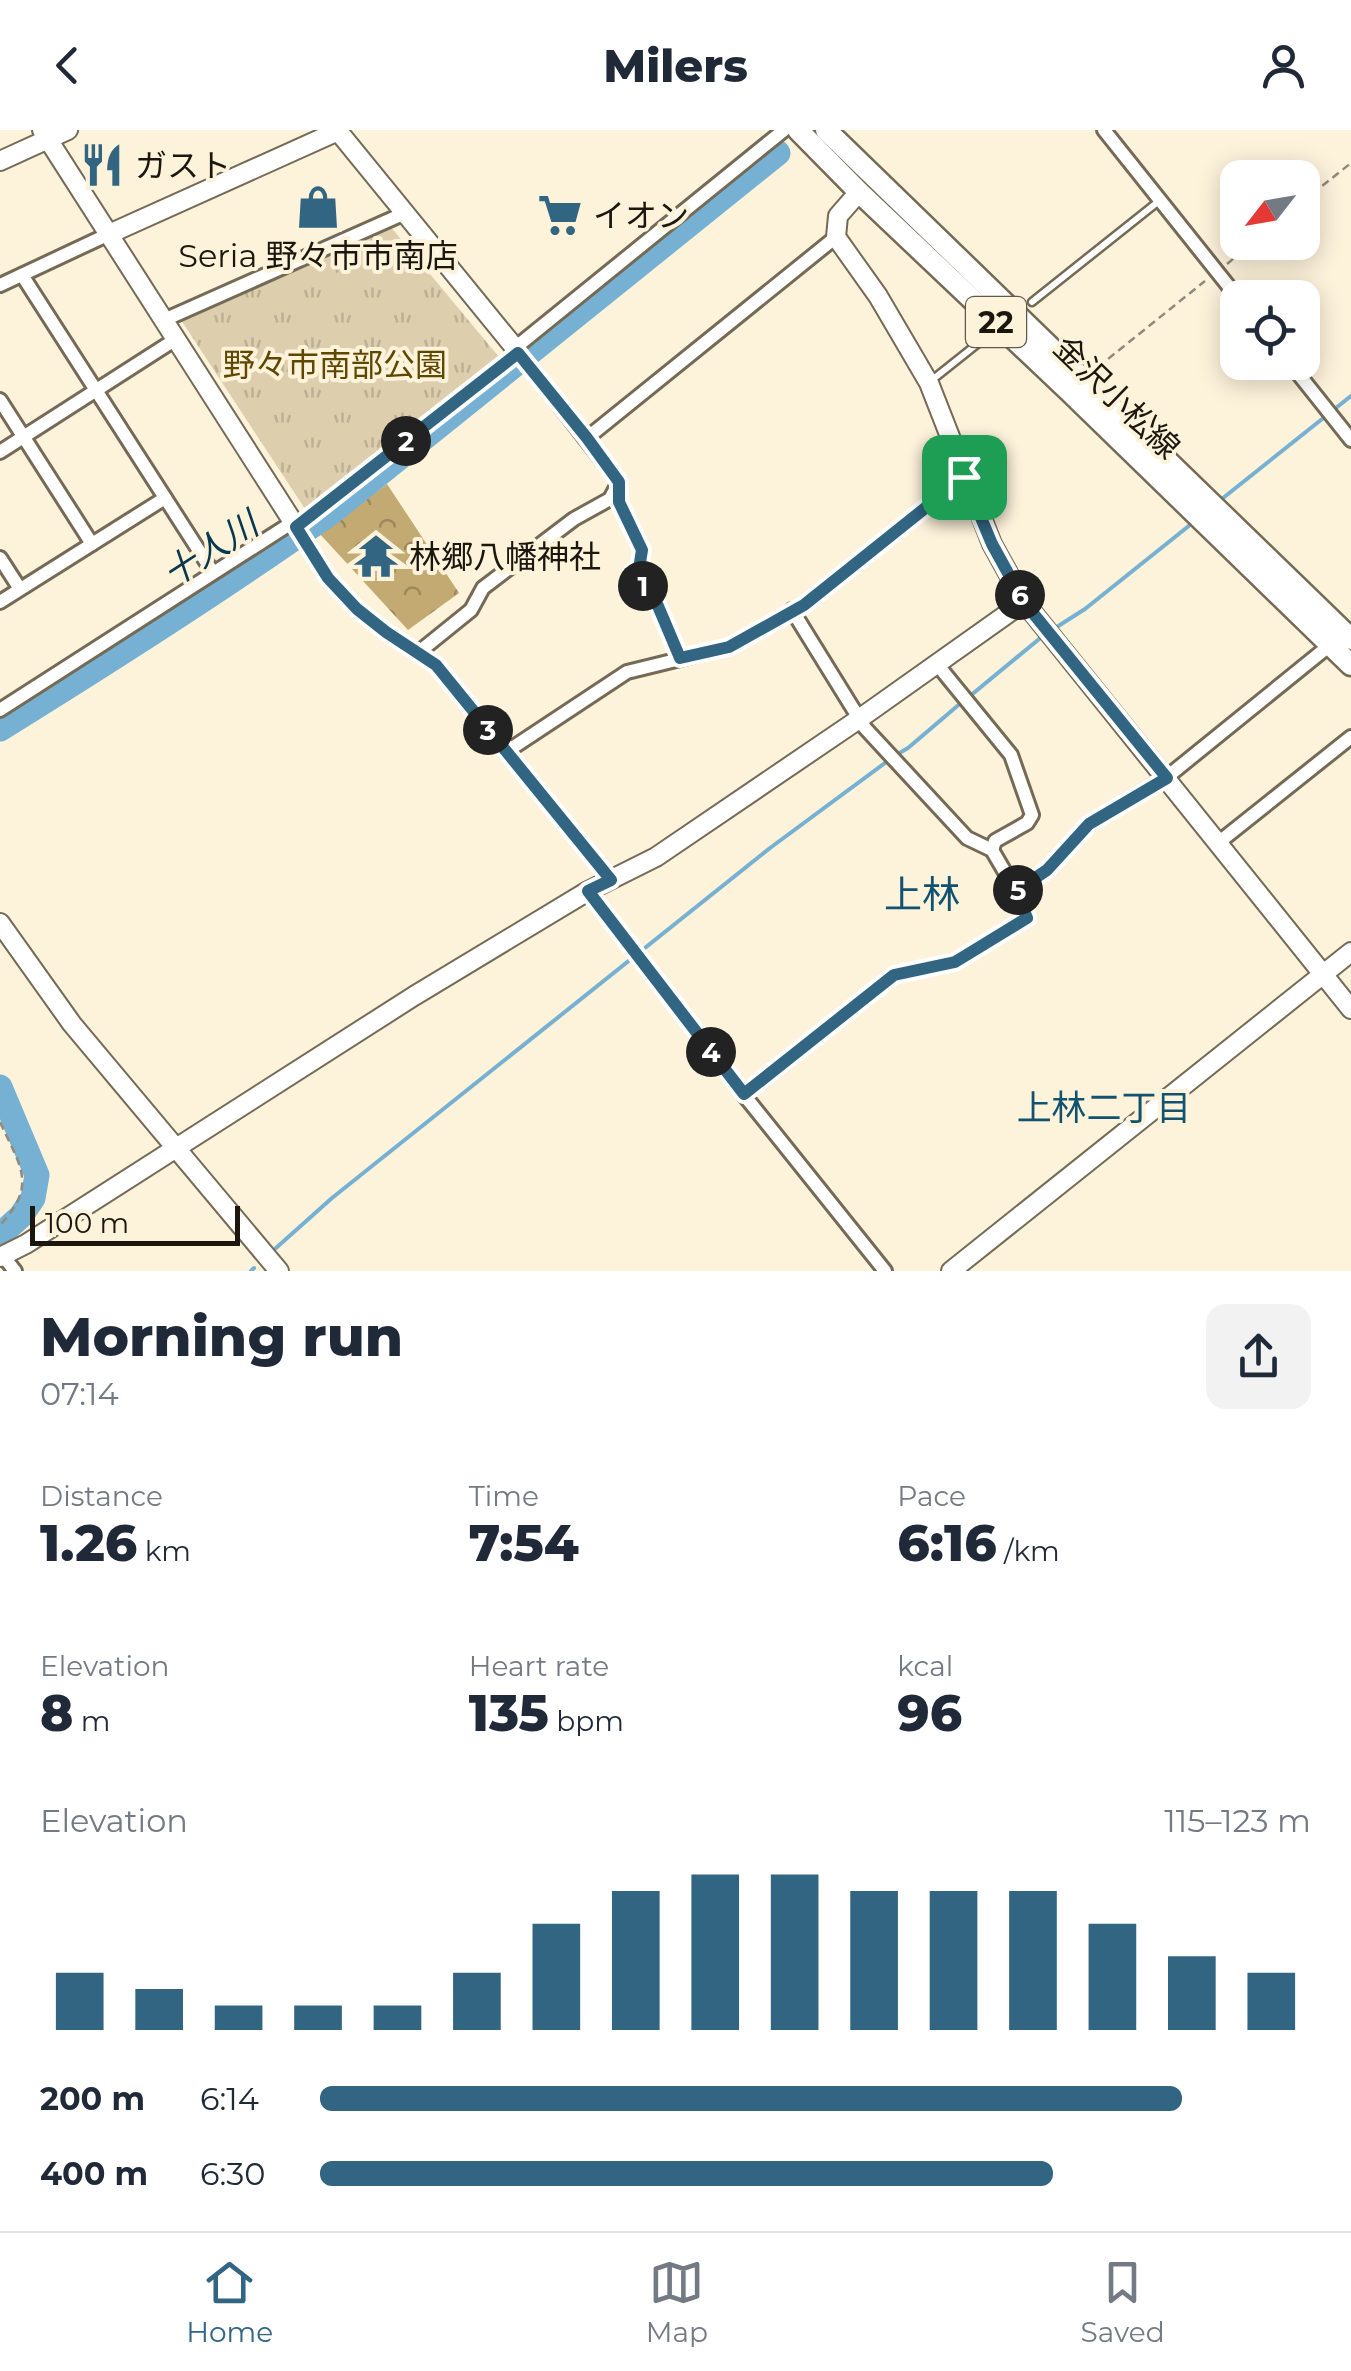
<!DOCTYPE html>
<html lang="en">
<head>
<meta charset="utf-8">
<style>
  :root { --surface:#fff; --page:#f2f2f3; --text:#1f2937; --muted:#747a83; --line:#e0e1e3; --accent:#316581 }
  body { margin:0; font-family:Montserrat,"Noto Sans JP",sans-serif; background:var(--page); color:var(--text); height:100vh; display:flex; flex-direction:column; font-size:38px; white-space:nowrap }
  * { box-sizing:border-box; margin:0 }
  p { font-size:32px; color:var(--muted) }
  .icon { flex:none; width:55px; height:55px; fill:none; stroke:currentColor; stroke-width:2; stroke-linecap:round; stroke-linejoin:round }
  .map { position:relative; height:1141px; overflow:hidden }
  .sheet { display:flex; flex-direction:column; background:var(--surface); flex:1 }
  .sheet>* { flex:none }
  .needle { width:65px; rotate:239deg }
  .buttons { position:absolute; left:1220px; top:30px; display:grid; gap:20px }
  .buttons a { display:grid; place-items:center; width:100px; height:100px; border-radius:20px; background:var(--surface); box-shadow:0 5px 25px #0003; font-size:50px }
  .scale { position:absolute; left:30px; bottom:25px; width:210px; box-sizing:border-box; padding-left:10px; border:5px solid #1b170f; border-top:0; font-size:28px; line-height:35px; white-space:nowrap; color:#1b170f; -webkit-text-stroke:8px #fdf2da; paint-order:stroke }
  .pin { position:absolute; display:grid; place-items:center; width:85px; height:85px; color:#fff; margin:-42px; border-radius:20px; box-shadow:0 5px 15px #0006 }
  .km { position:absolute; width:50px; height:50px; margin:-25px; border-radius:50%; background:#222; color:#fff; font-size:28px; line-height:50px; text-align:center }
  .round { display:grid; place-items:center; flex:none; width:105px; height:105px; border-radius:20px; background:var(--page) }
  .head { display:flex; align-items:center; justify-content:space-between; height:170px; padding:0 40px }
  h1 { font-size:55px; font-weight:800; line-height:75px }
  .metrics { display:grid; grid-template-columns:repeat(3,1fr); gap:15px; height:170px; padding:10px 40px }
  .metrics div { display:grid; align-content:center }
  .metrics b { font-size:50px; font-weight:800 }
  .metrics small { font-size:28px; font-weight:400 }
  .metrics p { font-size:28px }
  .chart { height:280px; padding:20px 40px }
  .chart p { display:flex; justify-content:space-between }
  .chart svg { width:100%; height:180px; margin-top:10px; stroke:var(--accent); stroke-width:6 }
  ul { padding:0 40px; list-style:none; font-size:32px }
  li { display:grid; grid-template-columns:160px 120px 1fr; align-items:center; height:75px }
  li i { height:25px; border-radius:12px; background:var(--accent) }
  header { display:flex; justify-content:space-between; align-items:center; height:130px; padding:0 40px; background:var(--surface); font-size:45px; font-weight:800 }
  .menu { display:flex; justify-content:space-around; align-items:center; height:140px; border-top:2px solid var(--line); background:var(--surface); font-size:28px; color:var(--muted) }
  .menu a { display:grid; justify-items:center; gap:5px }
  .menu .active { color:var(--accent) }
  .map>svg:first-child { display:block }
  .forest { fill:url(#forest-crowns) }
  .park { fill:url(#park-tufts) }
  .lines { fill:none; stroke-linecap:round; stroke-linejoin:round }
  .stream { stroke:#76b0d2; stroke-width:4 }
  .river { stroke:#76b0d2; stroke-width:25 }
  .lane-casing { stroke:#746a55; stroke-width:11 }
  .street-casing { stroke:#746a55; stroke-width:18 }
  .secondary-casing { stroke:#746a55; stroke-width:22 }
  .primary-casing { stroke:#746a55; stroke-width:25 }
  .path { stroke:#918a79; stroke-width:2.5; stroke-dasharray:8 5; stroke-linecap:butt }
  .lane { stroke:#fff; stroke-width:6 }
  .street { stroke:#fff; stroke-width:12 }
  .secondary { stroke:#fff; stroke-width:18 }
  .primary { stroke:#fff; stroke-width:20 }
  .route-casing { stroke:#fff; stroke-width:20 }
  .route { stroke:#316581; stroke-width:12 }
  .labels { text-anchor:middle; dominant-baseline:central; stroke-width:8; stroke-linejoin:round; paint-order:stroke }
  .shield { fill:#fdf2da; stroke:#5f594c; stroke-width:2.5 }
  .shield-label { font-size:30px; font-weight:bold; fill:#1b170f }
  .poi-label { font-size:32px; fill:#1b170f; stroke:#fdf2da; text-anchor:start }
  .park-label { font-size:32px; fill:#604700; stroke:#fdf2da }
  .street-label { font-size:32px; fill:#1b170f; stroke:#fdf2da }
  .water-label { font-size:35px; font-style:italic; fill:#063950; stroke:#fdf2da }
  .neighbourhood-label { font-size:35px; fill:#105270; stroke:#fdf2da }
  .quarter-label { font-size:38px; fill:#105270; stroke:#fdf2da }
</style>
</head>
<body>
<header><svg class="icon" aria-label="back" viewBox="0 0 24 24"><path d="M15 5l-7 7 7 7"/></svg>Milers<svg class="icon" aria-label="person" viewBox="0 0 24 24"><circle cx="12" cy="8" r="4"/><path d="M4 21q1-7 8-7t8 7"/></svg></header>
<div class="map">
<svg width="1351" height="1141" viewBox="0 0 1351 1141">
  <defs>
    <pattern id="forest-crowns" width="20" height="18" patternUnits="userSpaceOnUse" patternTransform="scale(2.5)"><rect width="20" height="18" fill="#c3aa73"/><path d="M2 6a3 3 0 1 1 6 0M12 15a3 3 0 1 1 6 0" fill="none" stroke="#9e895d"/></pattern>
    <pattern id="park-tufts" width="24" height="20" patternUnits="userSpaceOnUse" patternTransform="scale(2.5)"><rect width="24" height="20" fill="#ddcead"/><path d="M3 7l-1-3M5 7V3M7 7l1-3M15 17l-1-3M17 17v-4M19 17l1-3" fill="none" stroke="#bdb094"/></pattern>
  </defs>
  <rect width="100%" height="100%" fill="#fdf2da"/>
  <polygon class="forest" points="387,354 459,463 408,500 319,403"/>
  <polygon class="park" points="390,96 504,233 311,388 181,190"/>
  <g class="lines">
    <g class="stream">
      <polyline points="1218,372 1351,266"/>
      <polyline points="1052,500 1085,479 1195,391"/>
      <polyline points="970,566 1044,505"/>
      <polyline points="896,625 908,618 962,572"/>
      <polyline points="276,1118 332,1068 770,718 889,630"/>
      <polyline points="251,1141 254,1138"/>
    </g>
    <g class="river">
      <path d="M0,599C113,529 225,458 333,381L778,23"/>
      <polyline points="0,957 37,1045 33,1068 21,1086 0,1105"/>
    </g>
    <g class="lane-casing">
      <g id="lane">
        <polyline points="1032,172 1159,71"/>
        <polyline points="932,250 986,207"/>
      </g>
    </g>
    <g class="street-casing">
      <g id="street">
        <polyline points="1104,0 1238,168"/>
        <polyline points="22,145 212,441"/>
        <polyline points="0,155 109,104"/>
        <polyline points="164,190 405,83"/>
        <polyline points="1289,232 1351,310"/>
        <polyline points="0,270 92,414"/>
        <polyline points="587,308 836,107"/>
        <polyline points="0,322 176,209"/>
        <polyline points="0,428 20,459"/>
        <polyline points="0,472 165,368"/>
        <polyline points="419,522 471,480 483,458 574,389 610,369 618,354"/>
        <polyline points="680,528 658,476 633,443 639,439 642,420 619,372 619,352 515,218 784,0"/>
        <polyline points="936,533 1011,625 1032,685 1027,693 995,711 992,720"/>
        <polyline points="0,580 293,392 328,448 357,479 386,502 436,535 611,750"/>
        <polyline points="506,622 627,542 729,517 803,475 964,347"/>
        <polyline points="1218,713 1351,607"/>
        <polyline points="588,761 744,965 885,1141"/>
        <polyline points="1016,761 1047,740 1089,694 1167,647 1330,515"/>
        <polyline points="744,965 894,845 955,832 1027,788 1016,761 992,720 967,708 865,598 792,480"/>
        <polyline points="3,1126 15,1141"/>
      </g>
    </g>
    <g class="secondary-casing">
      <g id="secondary">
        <polyline points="42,0 293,392"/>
        <polyline points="0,31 68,0"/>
        <polyline points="859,62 838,86 836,107 878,166 929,253 992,414 1024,472 1351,879"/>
        <polyline points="109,104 338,1 515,218"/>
        <polyline points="0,793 72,894 279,1141"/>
        <polyline points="0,1127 26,1114 414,866 588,761 656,727 859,589 1024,472"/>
        <polyline points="951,1141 1351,822"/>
      </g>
    </g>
    <g class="primary-casing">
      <g id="primary">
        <polyline points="798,0 859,62 1070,262 1351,535"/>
        <polyline points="826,0 1351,509"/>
      </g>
    </g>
    <g class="path">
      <polyline points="1302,72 1351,33"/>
      <polyline points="1227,134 1253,112"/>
      <polyline points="1098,237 1205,151"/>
      <polyline points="307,388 505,233"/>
      <path d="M0,992C20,1036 38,1055 0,1095"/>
    </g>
    <use href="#lane" class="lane"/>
    <use href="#street" class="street"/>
    <use href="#secondary" class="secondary"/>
    <use href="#primary" class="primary"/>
  </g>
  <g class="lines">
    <g class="route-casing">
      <polygon id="route" points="518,223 587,308 619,352 619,372 642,420 639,439 632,443 658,476 680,528 729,517 804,475 964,347 992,414 1024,472 1167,648 1089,694 1047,740 1016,761 1027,788 955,832 894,845 744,964 588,761 611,750 436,535 386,502 357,479 328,448 296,397"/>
    </g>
    <use href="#route" class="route"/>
  </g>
  <defs>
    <g id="restaurant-bare" transform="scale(3.45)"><path d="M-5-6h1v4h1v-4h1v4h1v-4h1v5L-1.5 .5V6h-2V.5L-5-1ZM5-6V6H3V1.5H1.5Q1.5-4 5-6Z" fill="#316581" stroke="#fdf2da" stroke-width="2.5" paint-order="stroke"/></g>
    <g id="shop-bare" transform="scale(3.45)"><path d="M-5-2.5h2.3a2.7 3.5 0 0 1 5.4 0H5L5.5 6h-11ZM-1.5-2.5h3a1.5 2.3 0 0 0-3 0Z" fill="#316581" stroke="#fdf2da" stroke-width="2.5" paint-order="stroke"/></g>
    <g id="supermarket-bare" transform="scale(3.45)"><path d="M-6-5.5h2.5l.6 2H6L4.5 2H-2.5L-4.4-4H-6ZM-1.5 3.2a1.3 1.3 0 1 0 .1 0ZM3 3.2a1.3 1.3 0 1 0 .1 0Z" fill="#316581" stroke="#fdf2da" stroke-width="2.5" paint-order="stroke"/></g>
    <g id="temple-bare" transform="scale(3.45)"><path d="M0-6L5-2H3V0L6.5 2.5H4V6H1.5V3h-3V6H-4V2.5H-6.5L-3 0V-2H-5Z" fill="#316581" stroke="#fdf2da" stroke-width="2.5" paint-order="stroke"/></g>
  </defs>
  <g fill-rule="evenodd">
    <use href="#restaurant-bare" x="102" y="35"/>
    <use href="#shop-bare" x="318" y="77"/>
    <use href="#supermarket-bare" x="560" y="85"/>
    <use href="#temple-bare" x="376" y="426"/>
  </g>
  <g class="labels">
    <rect class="shield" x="966" y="167" width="60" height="50" rx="8"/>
    <g class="shield-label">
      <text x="996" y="192">22</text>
    </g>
    <g class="poi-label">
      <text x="135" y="35">ガスト</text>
      <text x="593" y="85">イオン</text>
      <text x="318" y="125" text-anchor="middle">Seria 野々市市南店</text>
      <text x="409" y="426">林郷八幡神社</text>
    </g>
    <g class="park-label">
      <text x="335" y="234">野々市南部公園</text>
    </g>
    <g class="street-label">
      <text transform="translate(1117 267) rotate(44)">金沢小松線</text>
    </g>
    <g class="water-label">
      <text transform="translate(210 419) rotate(-33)">十人川</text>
    </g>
    <g class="neighbourhood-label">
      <text x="1104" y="977">上林二丁目</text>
    </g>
    <g class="quarter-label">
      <text x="922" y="764">上林</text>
    </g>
  </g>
</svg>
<div class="buttons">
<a><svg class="needle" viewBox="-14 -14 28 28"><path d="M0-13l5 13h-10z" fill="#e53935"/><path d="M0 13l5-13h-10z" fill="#747a83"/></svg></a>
<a><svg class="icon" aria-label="locate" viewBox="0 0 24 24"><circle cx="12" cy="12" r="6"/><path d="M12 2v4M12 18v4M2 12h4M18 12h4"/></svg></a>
</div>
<div class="scale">100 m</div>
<div class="pin" style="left:964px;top:347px;background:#1e9e55"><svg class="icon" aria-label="arrive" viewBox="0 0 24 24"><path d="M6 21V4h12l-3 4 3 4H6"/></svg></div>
<b class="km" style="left:643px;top:456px">1</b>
<b class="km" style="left:406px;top:311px">2</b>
<b class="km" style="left:488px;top:600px">3</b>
<b class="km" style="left:711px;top:922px">4</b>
<b class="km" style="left:1018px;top:760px">5</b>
<b class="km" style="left:1020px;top:465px">6</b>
</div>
<section class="sheet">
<div class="head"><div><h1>Morning run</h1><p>07:14</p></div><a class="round"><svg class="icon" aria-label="share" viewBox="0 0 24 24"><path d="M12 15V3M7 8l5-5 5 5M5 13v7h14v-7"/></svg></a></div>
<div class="metrics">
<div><p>Distance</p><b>1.26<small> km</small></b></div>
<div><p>Time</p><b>7:54</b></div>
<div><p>Pace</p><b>6:16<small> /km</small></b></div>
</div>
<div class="metrics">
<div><p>Elevation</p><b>8<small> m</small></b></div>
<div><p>Heart rate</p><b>135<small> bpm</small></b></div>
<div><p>kcal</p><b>96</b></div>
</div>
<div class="chart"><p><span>Elevation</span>115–123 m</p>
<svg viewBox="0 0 160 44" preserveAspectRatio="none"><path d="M5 44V30M15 44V34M25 44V38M35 44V38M45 44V38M55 44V30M65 44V18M75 44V10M85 44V6M95 44V6M105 44V10M115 44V10M125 44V10M135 44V18M145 44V26M155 44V30"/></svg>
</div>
<ul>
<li><b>200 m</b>6:14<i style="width:87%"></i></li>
<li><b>400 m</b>6:30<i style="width:74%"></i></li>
</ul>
</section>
<nav class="menu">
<a class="active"><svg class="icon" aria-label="home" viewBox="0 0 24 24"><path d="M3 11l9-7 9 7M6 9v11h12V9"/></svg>Home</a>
<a><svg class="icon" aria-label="map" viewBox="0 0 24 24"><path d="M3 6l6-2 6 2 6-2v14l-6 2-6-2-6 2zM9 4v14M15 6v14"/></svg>Map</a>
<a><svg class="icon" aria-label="saved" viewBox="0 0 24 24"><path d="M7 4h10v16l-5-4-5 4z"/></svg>Saved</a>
</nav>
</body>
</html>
